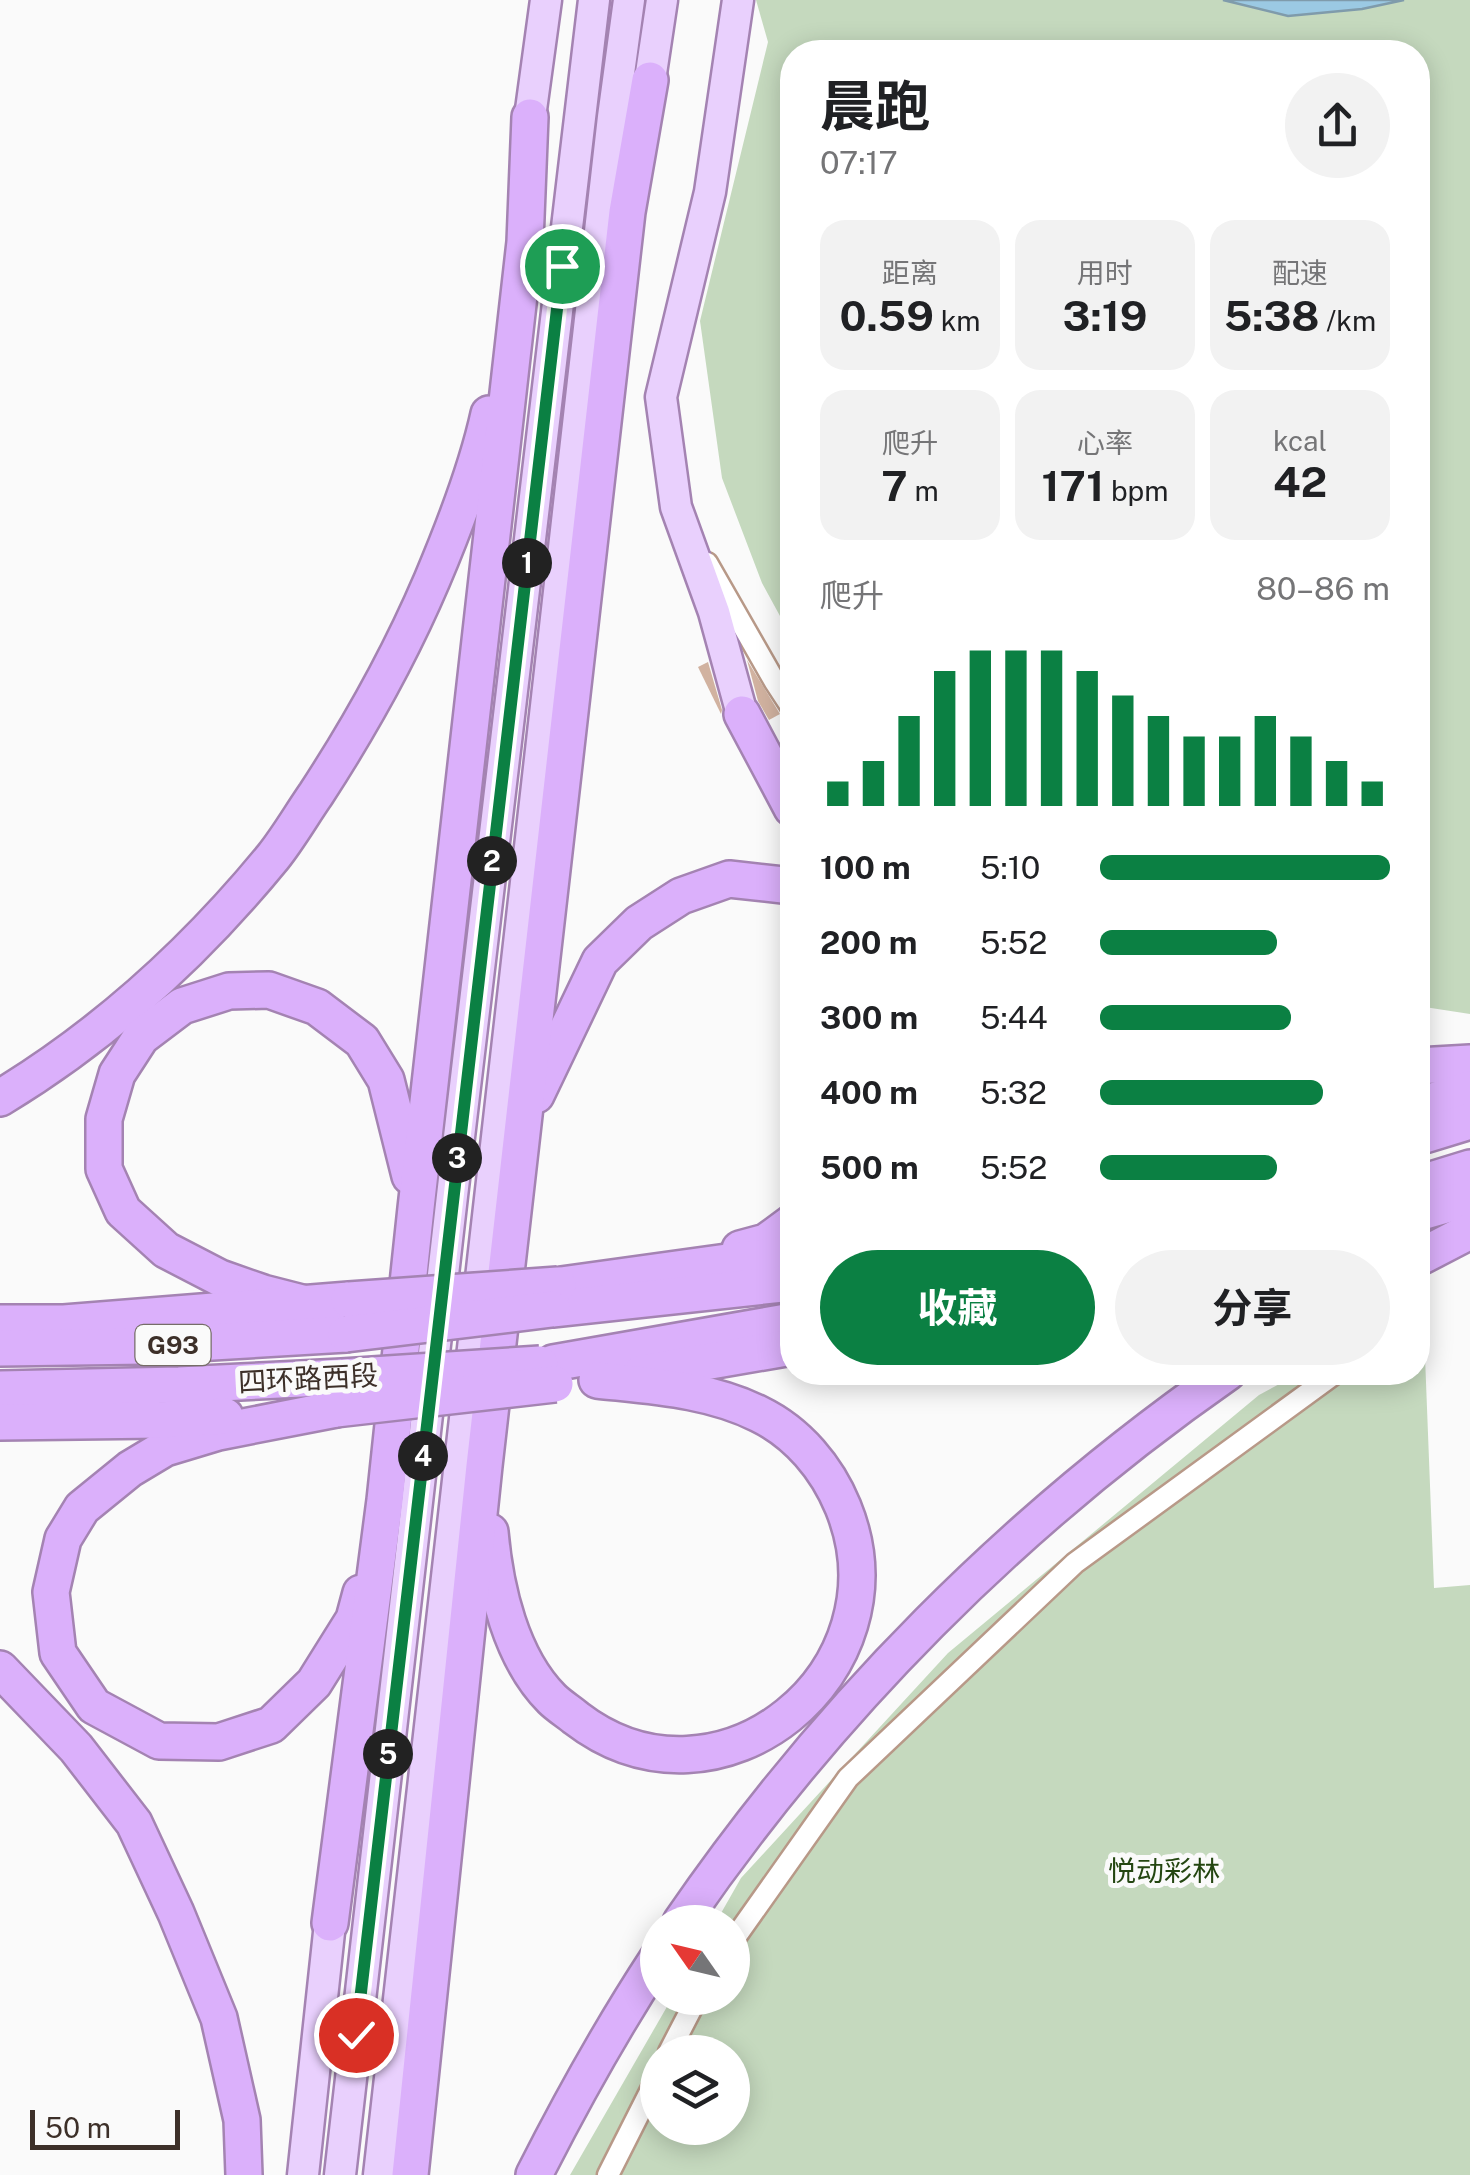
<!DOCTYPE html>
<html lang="zh">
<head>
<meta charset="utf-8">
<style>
  :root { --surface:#fff; --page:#f2f2f2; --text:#202124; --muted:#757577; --accent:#0b8043 }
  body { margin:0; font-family:"Public Sans","Noto Sans SC",sans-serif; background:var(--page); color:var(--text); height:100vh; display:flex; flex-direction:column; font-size:38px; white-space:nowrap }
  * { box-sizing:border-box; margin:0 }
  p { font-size:32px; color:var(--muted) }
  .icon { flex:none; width:55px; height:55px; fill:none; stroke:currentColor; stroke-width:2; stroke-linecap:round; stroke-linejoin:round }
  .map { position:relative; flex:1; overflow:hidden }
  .drawer { position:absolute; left:780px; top:40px; width:650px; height:1345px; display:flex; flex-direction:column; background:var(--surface); border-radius:40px; box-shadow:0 5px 25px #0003 }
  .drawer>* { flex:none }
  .needle { width:65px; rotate:304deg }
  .controls { position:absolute; left:640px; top:1905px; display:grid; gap:20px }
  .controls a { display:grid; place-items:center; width:110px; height:110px; border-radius:50%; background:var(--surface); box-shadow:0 5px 25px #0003; font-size:50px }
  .scale { position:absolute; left:30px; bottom:25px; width:150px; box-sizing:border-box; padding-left:10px; border:5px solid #3d3029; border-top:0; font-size:28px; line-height:35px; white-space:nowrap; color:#3d3029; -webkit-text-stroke:8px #fafafa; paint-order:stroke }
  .pin { position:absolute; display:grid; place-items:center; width:85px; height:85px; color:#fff; margin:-42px; border:5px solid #fff; border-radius:50%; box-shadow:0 2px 10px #0007 }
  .km { position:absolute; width:50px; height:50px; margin:-25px; border-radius:50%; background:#222; color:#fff; font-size:28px; line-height:50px; text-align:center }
  .round { display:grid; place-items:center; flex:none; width:105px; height:105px; border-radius:52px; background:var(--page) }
  .head { display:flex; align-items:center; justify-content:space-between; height:170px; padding:0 40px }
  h1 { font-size:55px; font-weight:700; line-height:75px }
  .figures { display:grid; grid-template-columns:repeat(3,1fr); gap:15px; height:170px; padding:10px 40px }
  .figures div { display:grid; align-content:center; border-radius:25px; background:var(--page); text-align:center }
  .figures b { font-size:42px; font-weight:700 }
  .figures small { font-size:28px; font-weight:400 }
  .figures p { font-size:28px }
  .chart { height:280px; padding:20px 40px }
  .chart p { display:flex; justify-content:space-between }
  .chart svg { width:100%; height:180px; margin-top:10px; stroke:var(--accent); stroke-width:6 }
  .primary-button { display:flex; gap:20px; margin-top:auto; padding:20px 40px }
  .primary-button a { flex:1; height:115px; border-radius:60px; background:var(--accent); color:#fff; font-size:40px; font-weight:700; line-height:115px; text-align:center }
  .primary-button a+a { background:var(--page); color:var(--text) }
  ul { padding:0 40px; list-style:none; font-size:32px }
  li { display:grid; grid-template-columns:160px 120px 1fr; align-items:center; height:75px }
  li i { height:25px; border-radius:12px; background:var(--accent) }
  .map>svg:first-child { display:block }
  .green { fill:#c5d9be; fill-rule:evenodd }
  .water { fill:#9bc9e3; stroke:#7f9bab; stroke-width:2.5 }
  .building { fill:#d1b2a0 }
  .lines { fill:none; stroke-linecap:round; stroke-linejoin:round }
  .street-casing { stroke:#b89988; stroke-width:25 }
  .primary-casing { stroke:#a483b2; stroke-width:35 }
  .highway-casing { stroke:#a483b2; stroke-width:40 }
  .street { stroke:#fff; stroke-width:20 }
  .primary { stroke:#e9d0fd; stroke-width:30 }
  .highway { stroke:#dbb0fb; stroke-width:35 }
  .highway-bridge-casing { stroke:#a483b2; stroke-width:40; stroke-linecap:butt }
  .highway-bridge { stroke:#dbb0fb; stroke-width:35 }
  .route-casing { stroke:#fff; stroke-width:20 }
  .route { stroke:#0b8043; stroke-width:12 }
  .labels { text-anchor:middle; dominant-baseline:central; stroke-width:10; stroke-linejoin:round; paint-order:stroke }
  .shield { fill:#fafafa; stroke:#766d68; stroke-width:2.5 }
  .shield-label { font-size:25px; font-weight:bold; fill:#3d3029 }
  .street-label { font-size:28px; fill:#3d3029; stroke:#fafafa }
  .park-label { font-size:28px; fill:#244611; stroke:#fafafa }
</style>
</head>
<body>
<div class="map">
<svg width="1470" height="2175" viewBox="0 0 1470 2175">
  <rect width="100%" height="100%" fill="#fafafa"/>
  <g class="green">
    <polygon points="756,0 1223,0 1288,16 1362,9 1404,0 1470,0 1470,1014 1418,1006 1418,52 792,52 792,638 762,583 722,478 700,321 768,42"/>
    <path d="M1423,1305L1434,1588L1470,1585V2175H570L672,1998H732V1922H716L741,1878L948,1653L1259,1395L1300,1373L1418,1372V1309ZM658,2052H732V2128H658Z"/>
  </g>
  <polygon class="water" points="1223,0 1404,0 1362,9 1288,16"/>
  <g class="building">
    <polygon points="747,660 780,714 769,720 758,701"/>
    <polygon points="708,662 722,710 721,714 698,667"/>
  </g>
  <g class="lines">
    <g class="street-casing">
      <g id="street">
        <polyline points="707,563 775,682 792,708"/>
        <polyline points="732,1942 848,1778 1075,1563 1337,1372"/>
        <polyline points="669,2052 697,1998"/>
        <polyline points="608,2175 658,2076"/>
      </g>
    </g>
    <g class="primary-casing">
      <g id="primary">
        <polyline points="738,0 710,192 661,397 676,507 714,612 742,714"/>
        <polyline points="650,80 662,0"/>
        <polyline points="530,117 546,0"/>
        <polyline points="303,2175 330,1923"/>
        <polyline points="340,2175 452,1196 594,0"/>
        <polyline points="379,2175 613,117 629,0"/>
      </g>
    </g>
    <g class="highway-casing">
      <g id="highway">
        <polyline points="742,714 792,808"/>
        <polyline points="1418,1066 1470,1063"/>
        <polyline points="536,1095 600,961 639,923 681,896 729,879 792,886"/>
        <path d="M0,1098C104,1035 196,951 273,857C289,837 302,814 316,794C361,725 400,655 432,580C454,528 477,469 489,414"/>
        <polyline points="1418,1106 1470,1089"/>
        <polyline points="1418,1137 1470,1121"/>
        <polyline points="1418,1184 1470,1168"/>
        <polyline points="1418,1213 1470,1198"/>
        <polyline points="740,1249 766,1242 792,1223"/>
        <polyline points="1418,1258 1470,1231"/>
        <polyline points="561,1285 792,1253"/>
        <polyline points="302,1303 263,1293 220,1278 166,1250 123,1211 104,1169 104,1119 117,1074 141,1037 182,1006 229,991 269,990 317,1007 362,1041 386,1080 410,1176"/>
        <polyline points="552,1309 792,1283"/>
        <polyline points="0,1323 64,1323 349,1300"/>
        <polyline points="0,1348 145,1346 346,1334"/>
        <polyline points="553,1363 792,1321"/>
        <polyline points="641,1373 792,1347"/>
        <polyline points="0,1389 179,1385 342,1377"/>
        <polyline points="336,1409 218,1432 165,1448 130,1469 82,1508 63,1539 51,1592 58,1653 94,1706 159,1741 219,1742 271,1725 314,1683 354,1619 361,1593"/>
        <polyline points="0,1422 160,1420 225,1416"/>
        <path d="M490,1532C495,1589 511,1658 552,1699C559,1706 569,1712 576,1718C719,1828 910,1671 843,1507C827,1468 798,1433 759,1414C709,1389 652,1386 597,1380"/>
        <polyline points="0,1669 76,1748 134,1823 176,1913 219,2018 242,2120 244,2175"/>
        <path d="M681,1922C828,1708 1014,1521 1228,1372"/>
        <polyline points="330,1923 385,1500 416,1208 525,242 530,117"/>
        <polyline points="410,2175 484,1466 627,212 650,80"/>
        <path d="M534,2175C572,2100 612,2028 658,1958"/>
      </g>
    </g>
    <use href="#street" class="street"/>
    <use href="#primary" class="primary"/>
    <use href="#highway" class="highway"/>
    <g class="highway-bridge-casing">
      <g id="highway-bridge">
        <polyline points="349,1300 558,1285"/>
        <polyline points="346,1334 552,1309"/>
        <polyline points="342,1377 540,1364"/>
        <polyline points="336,1409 555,1384"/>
      </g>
    </g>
    <use href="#highway-bridge" class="highway-bridge"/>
  </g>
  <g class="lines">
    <g class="route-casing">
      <polyline id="route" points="356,2035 562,266"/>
    </g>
    <use href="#route" class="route"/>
  </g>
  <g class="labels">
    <rect class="shield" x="135.5" y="1325" width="75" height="40" rx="8"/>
    <g class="shield-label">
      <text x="173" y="1345">G93</text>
    </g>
    <g class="street-label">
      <text transform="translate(308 1378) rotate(-3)">四环路西段</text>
    </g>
    <g class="park-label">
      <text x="1164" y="1870">悦动彩林</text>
    </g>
  </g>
</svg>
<div class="controls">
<a><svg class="needle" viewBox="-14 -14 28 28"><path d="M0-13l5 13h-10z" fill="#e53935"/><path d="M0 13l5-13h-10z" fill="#757577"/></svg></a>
<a><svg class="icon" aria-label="layers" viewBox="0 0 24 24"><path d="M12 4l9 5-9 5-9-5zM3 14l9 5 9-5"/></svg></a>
</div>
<div class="scale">50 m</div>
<div class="pin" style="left:562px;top:266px;background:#1e9e55"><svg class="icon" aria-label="arrive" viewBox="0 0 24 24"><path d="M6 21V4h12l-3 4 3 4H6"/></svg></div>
<div class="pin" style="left:356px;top:2035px;background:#d93025"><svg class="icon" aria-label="check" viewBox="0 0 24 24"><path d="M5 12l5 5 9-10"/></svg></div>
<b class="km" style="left:527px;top:563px">1</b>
<b class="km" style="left:492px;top:861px">2</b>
<b class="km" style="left:457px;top:1158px">3</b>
<b class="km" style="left:423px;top:1456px">4</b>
<b class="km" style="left:388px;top:1754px">5</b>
<section class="drawer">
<div class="head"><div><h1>晨跑</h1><p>07:17</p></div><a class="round"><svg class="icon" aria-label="share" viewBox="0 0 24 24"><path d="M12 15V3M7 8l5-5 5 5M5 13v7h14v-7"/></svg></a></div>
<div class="figures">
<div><p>距离</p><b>0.59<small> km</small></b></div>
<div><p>用时</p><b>3:19</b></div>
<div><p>配速</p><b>5:38<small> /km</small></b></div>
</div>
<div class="figures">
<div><p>爬升</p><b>7<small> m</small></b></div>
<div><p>心率</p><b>171<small> bpm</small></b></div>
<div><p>kcal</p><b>42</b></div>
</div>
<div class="chart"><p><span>爬升</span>80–86 m</p>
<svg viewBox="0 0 160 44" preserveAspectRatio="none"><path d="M5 44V38M15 44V33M25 44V22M35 44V11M45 44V6M55 44V6M65 44V6M75 44V11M85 44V17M95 44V22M105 44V27M115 44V27M125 44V22M135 44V27M145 44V33M155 44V38"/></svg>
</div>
<ul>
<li><b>100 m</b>5:10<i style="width:100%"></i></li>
<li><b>200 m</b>5:52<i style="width:61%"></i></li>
<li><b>300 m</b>5:44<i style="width:66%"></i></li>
<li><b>400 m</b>5:32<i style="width:77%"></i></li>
<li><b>500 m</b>5:52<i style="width:61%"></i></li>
</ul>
<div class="primary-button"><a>收藏</a><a>分享</a></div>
</section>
</div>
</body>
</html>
